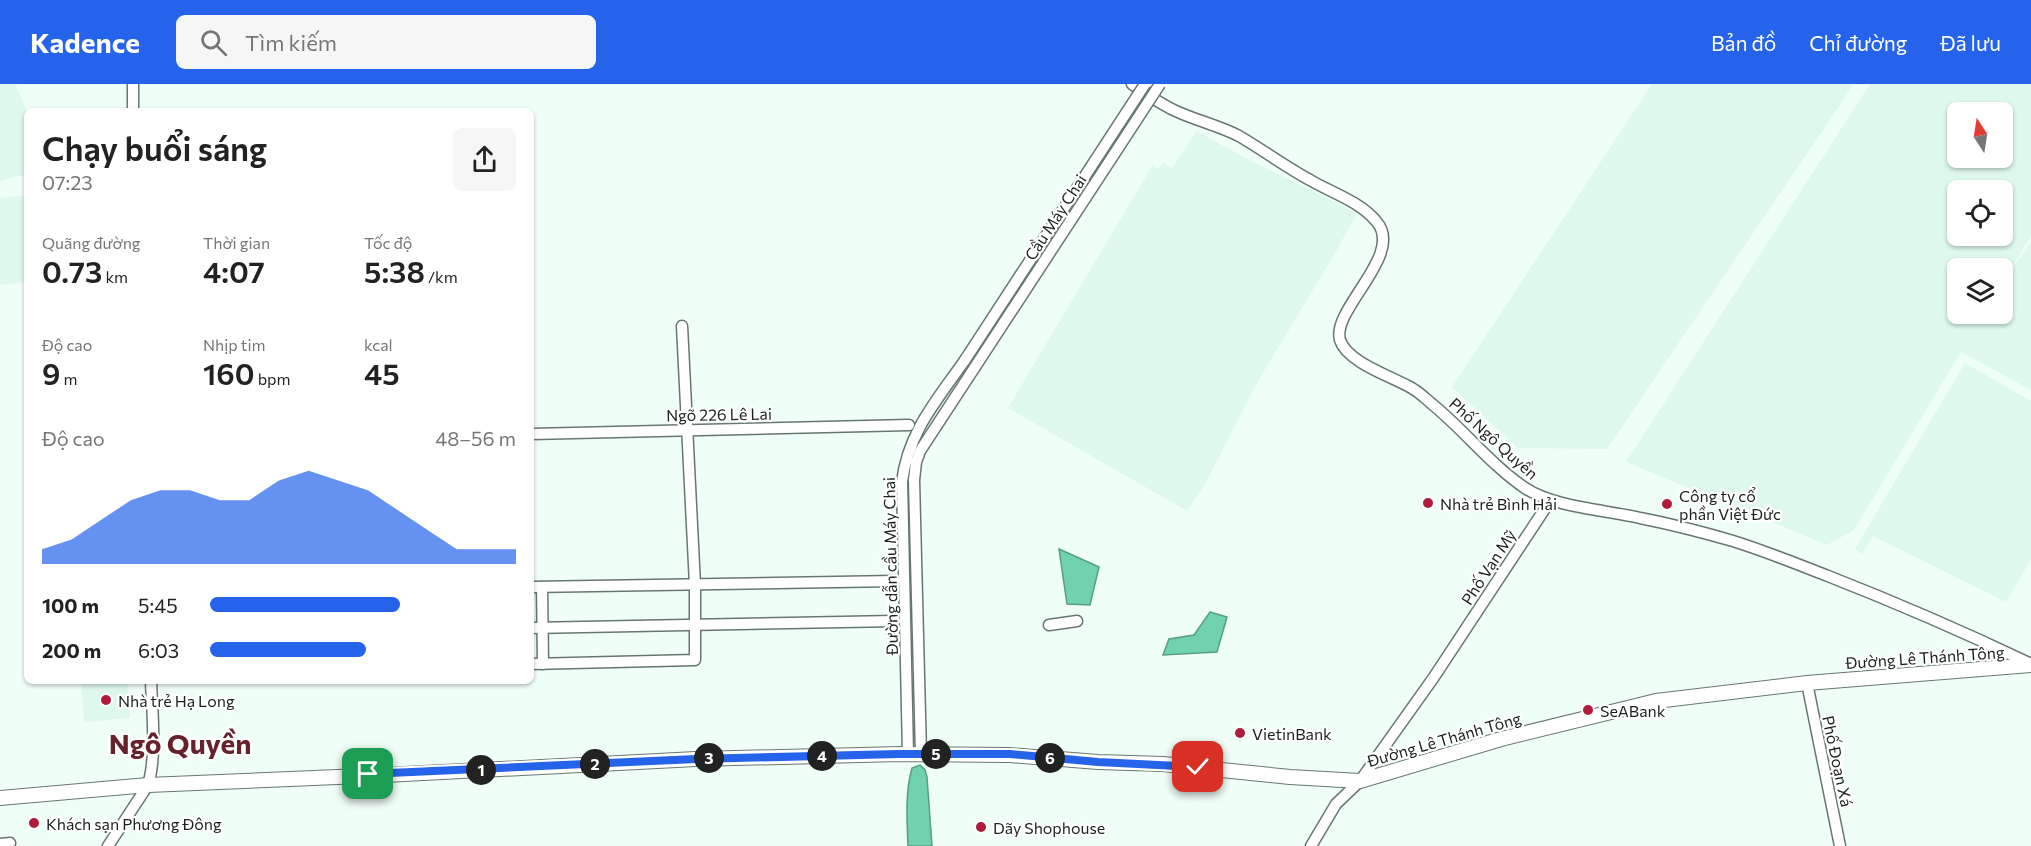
<!DOCTYPE html>
<html lang="vi">
<head>
<meta charset="utf-8">
<style>
  :root { --surface:#fff; --page:#f6f6f6; --text:#222; --muted:#767676; --accent:#2563eb }
  body { margin:0; font-family:Commissioner,sans-serif; background:var(--page); color:var(--text); height:100vh; display:flex; flex-direction:column; font-size:22px; white-space:nowrap }
  * { box-sizing:border-box; margin:0 }
  p { font-size:20px; color:var(--muted) }
  .icon { flex:none; width:33px; height:33px; fill:none; stroke:currentColor; stroke-width:2; stroke-linecap:round; stroke-linejoin:round }
  .map { position:relative; flex:1; overflow:hidden }
  .details { position:absolute; left:24px; top:24px; width:510px; height:576px; display:flex; flex-direction:column; background:var(--surface); border-radius:9px; box-shadow:0 2px 4px #0004 }
  .details>* { flex:none }
  .needle { width:39px; rotate:348deg }
  .controls { position:absolute; left:1947px; top:18px; display:grid; gap:12px }
  .controls a { display:grid; place-items:center; width:66px; height:66px; border-radius:9px; background:var(--surface); box-shadow:0 2px 4px #0004; font-size:30px }
  .pin { position:absolute; display:grid; place-items:center; width:51px; height:51px; color:#fff; margin:-26px; border-radius:12px; box-shadow:0 3px 9px #0006 }
  .km { position:absolute; width:30px; height:30px; margin:-15px; border-radius:50%; background:#222; color:#fff; font-size:16px; line-height:30px; text-align:center }
  .round { display:grid; place-items:center; flex:none; width:63px; height:63px; border-radius:9px; background:var(--page) }
  .overview { display:flex; align-items:center; justify-content:space-between; height:102px; padding:0 18px }
  h1 { font-size:33px; font-weight:600; line-height:45px }
  .figures { display:grid; grid-template-columns:repeat(3,1fr); gap:9px; height:102px; padding:6px 18px }
  .figures div { display:grid; align-content:center }
  .figures b { font-size:30px; font-weight:600 }
  .figures small { font-size:16px; font-weight:400 }
  .figures p { font-size:16px }
  .chart { height:168px; padding:12px 18px }
  .chart p { display:flex; justify-content:space-between }
  .chart svg { width:100%; height:108px; margin-top:6px; fill:var(--accent); opacity:.7 }
  ul { padding:0 18px; list-style:none; font-size:20px }
  li { display:grid; grid-template-columns:96px 72px 1fr; align-items:center; height:45px }
  li i { height:15px; border-radius:8px; background:var(--accent) }
  header { display:flex; align-items:center; gap:36px; box-sizing:border-box; height:84px; padding:0 30px; background:var(--accent); color:#fff }
  header strong { font-size:28px }
  nav { display:flex; gap:33px; margin-inline-start:auto; font-size:21px }
  .search { width:420px; height:54px; background:var(--page); display:flex; align-items:center; gap:15px; box-sizing:border-box; padding:0 21px; border-radius:9px; color:var(--muted); font-size:22px }
  .map>svg:first-child { display:block }
  .built { fill:#def8ec; fill-rule:evenodd }
  .water { fill:#71d3ad; stroke:#579e82; stroke-width:1.5 }
  .lines { fill:none; stroke-linecap:round; stroke-linejoin:round }
  .minor-casing { stroke:#677770; stroke-width:13 }
  .major-casing { stroke:#677770; stroke-width:16 }
  .minor { stroke:#fff; stroke-width:10 }
  .major { stroke:#fff; stroke-width:14 }
  .minor-bridge-casing { stroke:#677770; stroke-width:13; stroke-linecap:butt }
  .minor-bridge { stroke:#fff; stroke-width:10 }
  .route-casing { stroke:#fff; stroke-width:12 }
  .route { stroke:#2563eb; stroke-width:8 }
  .poi-dot { fill:#af1b3b; stroke:#fff; stroke-width:2 }
  .labels { text-anchor:middle; dominant-baseline:central; stroke-width:4.5; stroke-linejoin:round; paint-order:stroke }
  .street-label { font-size:16px; fill:#1a211e; stroke:#fff }
  .poi-label { font-size:16px; fill:#1a211e; stroke:#fff; text-anchor:start }
  .town-label { font-size:28px; font-weight:bold; fill:#66212a; stroke:#fff }
</style>
</head>
<body>
<header>
<strong>Kadence</strong>
<div class="search"><svg class="icon" aria-label="search" viewBox="0 0 24 24"><circle cx="10" cy="10" r="6"/><path d="M15 15l6 6"/></svg>Tìm kiếm</div>
<nav><a>Bản đồ</a><a>Chỉ đường</a><a>Đã lưu</a></nav>
</header>
<div class="map">
<svg width="2031" height="762" viewBox="0 0 2031 762">
  <rect width="100%" height="100%" fill="#f0fef8"/>
  <g class="built">
    <polygon points="0,0 15,0 27,27 27,90 0,97"/>
    <polygon points="1652,0 1854,0 1607,365 1518,364 1452,303"/>
    <path d="M1870,0H2031V152L2006,193L2031,157V306L1961,268L1854,446L1827,461L1626,378ZM1958,28H2002V74H1958ZM1958,106H2002V152H1958ZM2002,184V230H1958V184Z"/>
    <polygon points="1197,47 1255,79 1357,129 1338,164 1258,297 1204,402 1187,427 1008,324 1152,82 1158,85 1163,79 1172,84"/>
    <polygon points="27,111 27,198 0,201 0,114"/>
    <polygon points="1965,279 2031,317 2031,475 2006,518 1873,452 1862,470 1855,465"/>
    <polygon points="81,597 128,597 130,634 84,638"/>
  </g>
  <g class="water">
    <polygon points="1059,465 1099,483 1090,521 1067,520"/>
    <polygon points="1210,528 1227,533 1217,568 1163,571 1169,555 1194,551"/>
    <path d="M920,681L925,686L927,693L932,762H908C907,735 905,709 912,684Z"/>
  </g>
  <g class="lines">
    <g class="minor-casing">
      <g id="minor">
        <polyline points="133,0 133,27"/>
        <path d="M1132,0C1147,10 1161,21 1178,28C1198,37 1220,42 1239,52C1263,66 1286,83 1310,96C1332,109 1359,117 1376,137C1406,170 1331,225 1340,256C1347,278 1390,292 1408,302C1417,306 1425,314 1432,320C1464,346 1491,381 1525,404C1553,423 1606,426 1640,434C1671,440 1702,448 1733,457C1765,467 1797,480 1828,492C1897,519 1964,548 2031,580"/>
        <polyline points="531,350 909,341"/>
        <polyline points="531,503 895,497"/>
        <polyline points="542,503 543,580"/>
        <polyline points="1049,541 1077,537"/>
        <polyline points="531,544 895,537"/>
        <polyline points="531,580 695,576 695,501 682,242"/>
        <polyline points="1807,599 1840,762"/>
        <path d="M908,670L902,398C908,348 937,316 965,276"/>
        <polyline points="921,670 914,396 916,378 920,367 975,283"/>
        <polyline points="0,760 10,759"/>
        <path d="M108,762L148,701C157,671 152,628 151,597"/>
        <polyline points="1311,762 1336,720 1360,697 1434,593 1550,417"/>
      </g>
    </g>
    <g class="major-casing">
      <polyline id="major" points="0,714 148,701 385,691 696,675 900,670 1009,671 1098,678 1163,680 1290,693 1360,697 1501,655 1656,617 1807,599 2031,581"/>
    </g>
    <use href="#minor" class="minor"/>
    <use href="#major" class="major"/>
    <g class="minor-bridge-casing">
      <g id="minor-bridge">
        <polyline points="965,276 1145,0"/>
        <polyline points="975,283 1160,0"/>
      </g>
    </g>
    <use href="#minor-bridge" class="minor-bridge"/>
  </g>
  <g class="lines">
    <g class="route-casing">
      <polyline id="route" points="368,690 696,675 899,670 1010,670 1098,678 1198,683"/>
    </g>
    <use href="#route" class="route"/>
  </g>
  <g class="poi-dot">
    <circle cx="1428" cy="419" r="6"/>
    <circle cx="1667" cy="420" r="6"/>
    <circle cx="106" cy="616" r="6"/>
    <circle cx="1588" cy="626" r="6"/>
    <circle cx="1240" cy="649" r="6"/>
    <circle cx="34" cy="739" r="6"/>
    <circle cx="981" cy="743" r="6"/>
  </g>
  <g class="labels">
    <g class="street-label">
      <text transform="translate(1055 133) rotate(-57)">Cầu Máy Chai</text>
      <text transform="translate(719 330) rotate(-1)">Ngõ 226 Lê Lai</text>
      <text transform="translate(1494 354) rotate(42)">Phố Ngô Quyền</text>
      <text transform="translate(890 482) rotate(-91)">Đường dẫn cầu Máy Chai</text>
      <text transform="translate(1488 483) rotate(-57)">Phố Vạn Mỹ</text>
      <text transform="translate(1925 573) rotate(-4)">Đường Lê Thánh Tông</text>
      <text transform="translate(1444 655) rotate(-16)">Đường Lê Thánh Tông</text>
      <text transform="translate(1838 677) rotate(78)">Phố Đoạn Xá</text>
    </g>
    <g class="poi-label">
      <text x="1679" y="411">Công ty cổ<tspan x="1679" dy="18">phần Việt Đức</tspan></text>
      <text x="1440" y="419">Nhà trẻ Bình Hải</text>
      <text x="118" y="616">Nhà trẻ Hạ Long</text>
      <text x="1600" y="626">SeABank</text>
      <text x="1252" y="649">VietinBank</text>
      <text x="46" y="739">Khách sạn Phương Đông</text>
      <text x="993" y="743">Dãy Shophouse</text>
    </g>
    <g class="town-label">
      <text x="180" y="659">Ngô Quyền</text>
    </g>
  </g>
</svg>
<div class="controls">
<a><svg class="needle" viewBox="-14 -14 28 28"><path d="M0-13l5 13h-10z" fill="#e53935"/><path d="M0 13l5-13h-10z" fill="#767676"/></svg></a>
<a><svg class="icon" aria-label="locate" viewBox="0 0 24 24"><circle cx="12" cy="12" r="6"/><path d="M12 2v4M12 18v4M2 12h4M18 12h4"/></svg></a>
<a><svg class="icon" aria-label="layers" viewBox="0 0 24 24"><path d="M12 4l9 5-9 5-9-5zM3 14l9 5 9-5"/></svg></a>
</div>
<div class="pin" style="left:368px;top:690px;background:#1e9e55"><svg class="icon" aria-label="arrive" viewBox="0 0 24 24"><path d="M6 21V4h12l-3 4 3 4H6"/></svg></div>
<div class="pin" style="left:1198px;top:683px;background:#d93025"><svg class="icon" aria-label="check" viewBox="0 0 24 24"><path d="M5 12l5 5 9-10"/></svg></div>
<b class="km" style="left:481px;top:686px">1</b>
<b class="km" style="left:595px;top:680px">2</b>
<b class="km" style="left:709px;top:674px">3</b>
<b class="km" style="left:822px;top:672px">4</b>
<b class="km" style="left:936px;top:670px">5</b>
<b class="km" style="left:1050px;top:674px">6</b>
<section class="details">
<div class="overview"><div><h1>Chạy buổi sáng</h1><p>07:23</p></div><a class="round"><svg class="icon" aria-label="share" viewBox="0 0 24 24"><path d="M12 15V3M7 8l5-5 5 5M5 13v7h14v-7"/></svg></a></div>
<div class="figures">
<div><p>Quãng đường</p><b>0.73<small> km</small></b></div>
<div><p>Thời gian</p><b>4:07</b></div>
<div><p>Tốc độ</p><b>5:38<small> /km</small></b></div>
</div>
<div class="figures">
<div><p>Độ cao</p><b>9<small> m</small></b></div>
<div><p>Nhịp tim</p><b>160<small> bpm</small></b></div>
<div><p>kcal</p><b>45</b></div>
</div>
<div class="chart"><p><span>Độ cao</span>48–56 m</p>
<svg viewBox="0 0 160 44" preserveAspectRatio="none"><path d="M0 44V38L10 34L20 26L30 18L40 14L50 14L60 18L70 18L80 10L90 6L100 10L110 14L120 22L130 30L140 38L150 38L160 38V44z"/></svg>
</div>
<ul>
<li><b>100 m</b>5:45<i style="width:62%"></i></li>
<li><b>200 m</b>6:03<i style="width:51%"></i></li>
</ul>
</section>
</div>
</body>
</html>
